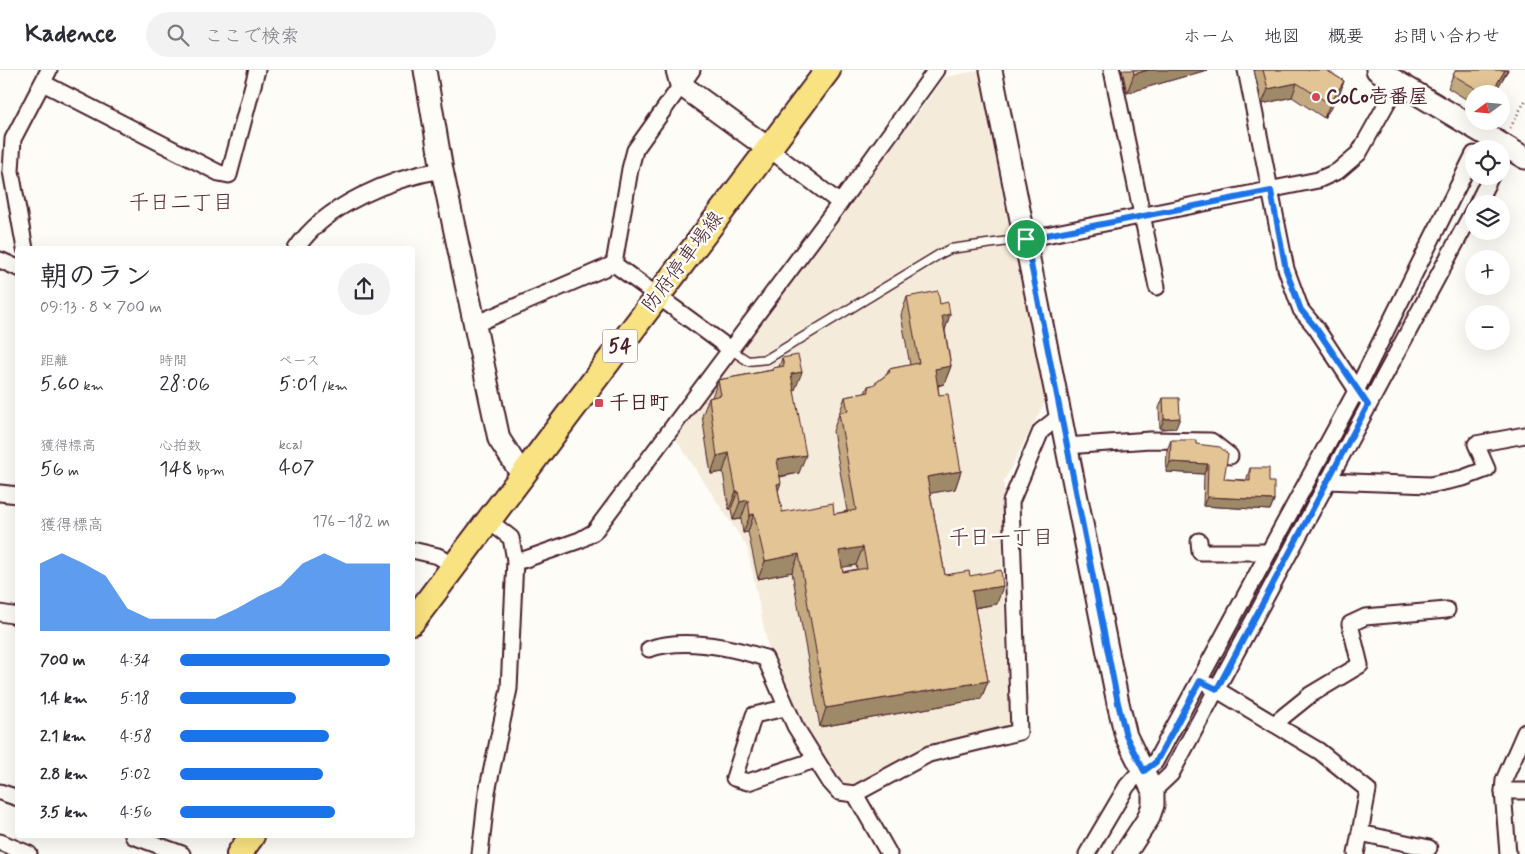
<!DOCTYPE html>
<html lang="ja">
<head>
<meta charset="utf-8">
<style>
  :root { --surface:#fff; --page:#f2f2f3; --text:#2b2b33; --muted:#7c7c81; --line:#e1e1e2; --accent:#1a73e8 }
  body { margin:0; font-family:Mynerve,"Klee One",sans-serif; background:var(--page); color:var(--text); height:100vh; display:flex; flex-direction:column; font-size:19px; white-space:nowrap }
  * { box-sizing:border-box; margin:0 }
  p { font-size:16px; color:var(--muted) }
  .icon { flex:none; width:28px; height:28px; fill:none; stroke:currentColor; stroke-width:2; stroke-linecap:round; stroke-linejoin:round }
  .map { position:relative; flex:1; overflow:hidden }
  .details { position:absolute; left:15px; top:176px; width:400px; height:592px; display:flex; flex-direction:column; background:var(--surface); border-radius:5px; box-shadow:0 5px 20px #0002 }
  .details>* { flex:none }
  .needle { width:32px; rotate:254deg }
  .buttons { position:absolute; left:1465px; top:15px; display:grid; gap:10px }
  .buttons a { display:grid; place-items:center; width:45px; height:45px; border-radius:50%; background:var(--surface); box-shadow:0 5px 20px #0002; font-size:25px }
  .pin { position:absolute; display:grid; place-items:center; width:42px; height:42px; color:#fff; margin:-21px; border:2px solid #fff; border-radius:50%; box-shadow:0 1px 5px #0007 }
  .round { display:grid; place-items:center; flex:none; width:52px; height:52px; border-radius:26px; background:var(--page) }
  .summary { display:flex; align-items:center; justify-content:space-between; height:85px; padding:0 25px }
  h1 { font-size:28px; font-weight:600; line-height:38px }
  .stats { display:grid; grid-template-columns:repeat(3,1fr); gap:8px; height:85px; padding:5px 25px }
  .stats div { display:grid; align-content:center }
  .stats b { font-size:21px; font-weight:600 }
  .stats small { font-size:14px; font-weight:400 }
  .stats p { font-size:14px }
  .chart { height:140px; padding:10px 25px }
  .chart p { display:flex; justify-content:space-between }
  .chart svg { width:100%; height:90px; margin-top:5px; fill:var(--accent); opacity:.7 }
  ul { padding:0 25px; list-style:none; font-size:16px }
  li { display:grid; grid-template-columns:80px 60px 1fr; align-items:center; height:38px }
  li i { height:12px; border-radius:6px; background:var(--accent) }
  header { display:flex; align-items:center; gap:30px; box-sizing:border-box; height:70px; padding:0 25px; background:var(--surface); border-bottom:1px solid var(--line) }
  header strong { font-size:24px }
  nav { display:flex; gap:28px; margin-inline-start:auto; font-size:18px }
  .search { width:350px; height:45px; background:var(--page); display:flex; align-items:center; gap:12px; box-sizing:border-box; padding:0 18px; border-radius:28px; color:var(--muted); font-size:19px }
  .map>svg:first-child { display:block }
  .built { fill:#f5ebda }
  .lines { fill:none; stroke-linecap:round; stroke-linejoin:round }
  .lane-casing { stroke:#4a1f2b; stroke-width:11 }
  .street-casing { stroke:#4a1f2b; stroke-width:19 }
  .secondary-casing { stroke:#4a1f2b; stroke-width:25 }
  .primary-casing { stroke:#4a1f2b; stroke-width:28 }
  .path { stroke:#4a1f2b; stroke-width:2.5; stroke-dasharray:1 4; stroke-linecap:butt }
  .lane { stroke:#fdfcf7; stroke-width:8 }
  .street { stroke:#fdfcf7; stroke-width:15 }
  .secondary { stroke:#fdfcf7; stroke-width:21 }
  .primary { stroke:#f8e281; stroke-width:24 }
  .wall { fill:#c2a980; stroke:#4a1f2b; fill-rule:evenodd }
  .shaded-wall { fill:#9e8968; stroke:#4a1f2b }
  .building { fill:#e2c495; stroke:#4a1f2b; fill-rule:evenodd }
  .route-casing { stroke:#fff; stroke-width:10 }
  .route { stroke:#1a73e8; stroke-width:6 }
  .poi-dot { fill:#d1495b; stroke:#fdfcf7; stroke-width:2 }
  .labels { text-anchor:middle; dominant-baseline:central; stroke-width:5; stroke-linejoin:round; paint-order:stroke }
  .shield { fill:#fdfcf7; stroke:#806168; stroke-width:1 }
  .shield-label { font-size:19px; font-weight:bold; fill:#4a1f2b }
  .poi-label { font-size:20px; font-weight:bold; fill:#4a1f2b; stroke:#fdfcf7; text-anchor:start }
  .street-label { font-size:20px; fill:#4a1f2b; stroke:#fdfcf7 }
  .neighbourhood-label { font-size:21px; fill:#4a1f2b; stroke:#fdfcf7 }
</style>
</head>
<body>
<header>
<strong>Kadence</strong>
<div class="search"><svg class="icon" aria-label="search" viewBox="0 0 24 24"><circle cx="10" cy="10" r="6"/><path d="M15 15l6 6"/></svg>ここで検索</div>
<nav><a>ホーム</a><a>地図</a><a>概要</a><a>お問い合わせ</a></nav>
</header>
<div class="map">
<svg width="1525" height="784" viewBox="0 0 1525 784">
  <rect width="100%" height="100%" fill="#fdfcf7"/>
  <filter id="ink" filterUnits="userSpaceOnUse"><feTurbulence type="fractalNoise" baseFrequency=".02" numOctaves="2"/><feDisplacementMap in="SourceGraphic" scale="10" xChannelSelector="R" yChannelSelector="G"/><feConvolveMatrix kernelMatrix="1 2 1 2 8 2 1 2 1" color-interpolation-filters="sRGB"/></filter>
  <g filter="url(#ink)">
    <polygon class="built" points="981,0 1045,332 1004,411 1002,497 1010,659 853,718 838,714 790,636 771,591 747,477 675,368 945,7"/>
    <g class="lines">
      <g class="lane-casing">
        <polyline id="lane" points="730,279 748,291 767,289 940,184 950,179 1024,169"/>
      </g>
      <g class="street-casing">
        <g id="street">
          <polyline points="1112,0 1157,217"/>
          <polyline points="1246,0 1286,199 1301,240 1316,258 1360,325"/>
          <polyline points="43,13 219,103 229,105 257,0"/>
          <polyline points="769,79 840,133"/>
          <polyline points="1477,134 1491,106"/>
          <polyline points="1026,169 1318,110 1338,101 1359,83 1398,13"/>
          <polyline points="25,179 11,101 13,69 49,0"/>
          <path d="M296,179C325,135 391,108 442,100"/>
          <polyline points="0,190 18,198"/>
          <polyline points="614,194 630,99 635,80 692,0"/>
          <polyline points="614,194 730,279"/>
          <polyline points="473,255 614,194"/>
          <polyline points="1066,376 1150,370 1211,371 1230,386"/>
          <polyline points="1327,411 1430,415 1463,408 1487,399 1476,374 1525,365"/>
          <polyline points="0,423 18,425"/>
          <polyline points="1199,471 1200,482 1268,482"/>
          <polyline points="412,480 438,486 455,497"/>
          <polyline points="515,490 523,490 580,470 594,462 840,133 936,0"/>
          <polyline points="0,543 18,546"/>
          <path d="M649,579C684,567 730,577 765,588L795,656L830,712L839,722L855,724L929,684L1019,662L1011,432L1041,361L1060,346"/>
          <polyline points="1209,615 1319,681 1368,720 1356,784"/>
          <polyline points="785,638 754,645 734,708 748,712 815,690"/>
          <polyline points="1274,654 1310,625 1360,595 1350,554 1365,547 1447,540"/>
          <polyline points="1153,721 1171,704 1474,139"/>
          <polyline points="1503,721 1525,721"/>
          <polyline points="0,722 18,728"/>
          <polyline points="855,724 889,784"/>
          <polyline points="1360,763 1429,778"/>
          <polyline points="133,766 182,784"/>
          <polyline points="0,772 29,784"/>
          <polyline points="480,784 487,722 509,619 515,490 511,468 489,451"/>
          <polyline points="1087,784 1127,716 1135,707 1155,692 1356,321 1474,84"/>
          <polyline points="1508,784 1503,721 1504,710 1525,662"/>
        </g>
      </g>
      <g class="secondary-casing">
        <g id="secondary">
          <polyline points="425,0 442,100 499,369 523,406"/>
          <polyline points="677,0 681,15 769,79"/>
          <polyline points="991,0 1118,633 1126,666 1153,721 1153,735 1148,749 1125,784"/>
          <polyline points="1377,0 1525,88"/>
        </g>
      </g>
      <g class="primary-casing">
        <g id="primary">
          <polyline points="412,552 828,0"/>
          <polyline points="239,784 252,766"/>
        </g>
      </g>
      <polyline class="path" points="1510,58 1525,31"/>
      <use href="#lane" class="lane"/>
      <use href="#street" class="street"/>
      <use href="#secondary" class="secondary"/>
      <use href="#primary" class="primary"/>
    </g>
    <g class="wall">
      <polygon points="1122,0 1207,0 1127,23"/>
      <polygon points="1254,0 1326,0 1344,11 1339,26 1324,48 1292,27 1262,34"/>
      <polygon points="1456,0 1508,0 1494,24 1474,24 1474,34 1448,18 1453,5"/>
      <path d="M907,227L940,234L950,244L945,260L951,296L944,314L938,316L939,325L961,401L955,419L930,423L945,505L970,506L997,534L975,538L988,611L981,629L820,657L792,502L758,509L748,462L743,463L741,449L733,450L731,439H729L723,402L711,404L702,346L709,328L712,327L718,310L772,300L773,298L779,297L782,288L795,320H794L799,403L780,407L778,420L782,442L834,444L847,441L833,361L845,327L865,323L868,316L873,315L887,304L889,299L910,295L901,245ZM856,495L857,499L843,502L842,497Z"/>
      <polygon points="1163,328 1176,358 1160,359 1159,338"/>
      <polygon points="1171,370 1196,374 1224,409 1247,410 1247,408 1250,398 1269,412 1274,430 1270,440 1203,436 1204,404 1166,402 1167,380"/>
    </g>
    <g class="shaded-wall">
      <polygon points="1148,0 1207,0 1127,23 1134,4"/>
      <polygon points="1505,0 1508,0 1494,24 1491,24"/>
      <polygon points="1344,11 1339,26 1324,48 1330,34"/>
      <polygon points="1297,13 1292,27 1262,34 1268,19"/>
      <polygon points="950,244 944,263 942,246"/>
      <polygon points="951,296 944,314 928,317 935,299"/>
      <polygon points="802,302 795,320 784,322 791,304"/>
      <polygon points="1180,348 1176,358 1160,359 1164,349"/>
      <polygon points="729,383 723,402 711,404 717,386"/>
      <polygon points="806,385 799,403 770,408 777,390"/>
      <polygon points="1170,392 1208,394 1204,404 1166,402"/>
      <polygon points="961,401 955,419 921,425 927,407"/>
      <polygon points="781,413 774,432 777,414"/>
      <polygon points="736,421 738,421 731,439 729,439"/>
      <polygon points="1207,427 1274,430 1270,440 1203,436"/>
      <polygon points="748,430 741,449 733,450 740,432"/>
      <polygon points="754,444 748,462 743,463 750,445"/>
      <polygon points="863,477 856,495 833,499 839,481"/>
      <polygon points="799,484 792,502 758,509 765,491"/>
      <polygon points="1003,516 997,534 966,539 972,521"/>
      <polygon points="988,611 981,629 820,657 826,638"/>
    </g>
    <g class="building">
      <polygon points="1133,0 1148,0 1134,4"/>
      <polygon points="1263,0 1326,0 1344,11 1330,34 1297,13 1268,19"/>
      <polygon points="1456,0 1505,0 1491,24 1485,24 1453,5"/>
      <path d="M938,221L940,234L948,232L950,244L942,246L951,296L935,299L939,325L948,324L961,401L927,407L945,505L969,501L970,506L1001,500L1003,516L972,521L988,611L826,638L799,484L765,491L754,444L750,445L748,430L740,432L738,421H736L729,383L717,386L709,328L721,325L718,310L773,300V298L784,296L782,288L798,285L802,302L791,304L806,385L777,390L781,413L777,414L782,442L833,433L834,444L856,440L839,343L848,341L845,327L869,322L868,316L873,315L890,302L889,299L919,293L907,227ZM863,477L867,498L843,502L839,481Z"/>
      <polygon points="1163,328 1179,328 1180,348 1164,349"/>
      <polygon points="1171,370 1196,370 1196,374 1220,377 1228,384 1224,409 1250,411 1250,398 1269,398 1269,412 1274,412 1274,430 1207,427 1208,394 1170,392"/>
    </g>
  </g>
  <g class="lines" filter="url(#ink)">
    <g class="route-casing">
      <polygon id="route" points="1271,121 1286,200 1301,240 1316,258 1368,335 1217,619 1200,611 1156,692 1144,701 1126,666 1118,633 1026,169"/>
    </g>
    <use href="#route" class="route"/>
  </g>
  <g class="poi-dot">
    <circle cx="1316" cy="27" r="5"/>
    <rect x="594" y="328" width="10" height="10" rx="2.5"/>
  </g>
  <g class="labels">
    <rect class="shield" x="602.5" y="259.5" width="35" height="33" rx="4"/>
    <g class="shield-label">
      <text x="620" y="276">54</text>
    </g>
    <g class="poi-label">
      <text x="1326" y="27">CoCo壱番屋</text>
      <text x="609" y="333">千日町</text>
    </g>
    <g class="street-label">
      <text transform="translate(683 192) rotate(-53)">防府停車場線</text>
    </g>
    <g class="neighbourhood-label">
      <text x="181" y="133">千日二丁目</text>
      <text x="1001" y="468">千日一丁目</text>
    </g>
  </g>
</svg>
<div class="buttons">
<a><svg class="needle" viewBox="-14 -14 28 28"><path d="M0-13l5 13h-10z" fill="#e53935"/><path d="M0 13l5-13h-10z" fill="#7c7c81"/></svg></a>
<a><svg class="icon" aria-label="locate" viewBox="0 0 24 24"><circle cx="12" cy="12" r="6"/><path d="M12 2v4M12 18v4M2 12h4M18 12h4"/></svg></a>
<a><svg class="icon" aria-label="layers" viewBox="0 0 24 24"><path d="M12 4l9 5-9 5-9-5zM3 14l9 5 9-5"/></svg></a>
<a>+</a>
<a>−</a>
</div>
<div class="pin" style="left:1026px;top:169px;background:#1e9e55"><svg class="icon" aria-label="arrive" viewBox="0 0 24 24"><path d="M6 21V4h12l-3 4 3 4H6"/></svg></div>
<section class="details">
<div class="summary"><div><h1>朝のラン</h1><p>09:13 · 8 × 700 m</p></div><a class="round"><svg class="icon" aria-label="share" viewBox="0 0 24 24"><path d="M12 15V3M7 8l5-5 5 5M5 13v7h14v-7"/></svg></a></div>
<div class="stats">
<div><p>距離</p><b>5.60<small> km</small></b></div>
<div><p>時間</p><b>28:06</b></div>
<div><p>ペース</p><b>5:01<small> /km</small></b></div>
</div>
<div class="stats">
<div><p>獲得標高</p><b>56<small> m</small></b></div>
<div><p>心拍数</p><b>148<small> bpm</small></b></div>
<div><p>kcal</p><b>407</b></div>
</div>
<div class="chart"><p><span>獲得標高</span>176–182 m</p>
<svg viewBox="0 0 160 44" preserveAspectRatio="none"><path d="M0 44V11L10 6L20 11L30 17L40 33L50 38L60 38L70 38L80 38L90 33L100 27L110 22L120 11L130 6L140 11L150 11L160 11V44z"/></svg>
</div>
<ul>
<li><b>700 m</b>4:34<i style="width:100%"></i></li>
<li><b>1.4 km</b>5:18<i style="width:55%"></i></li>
<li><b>2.1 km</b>4:58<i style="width:71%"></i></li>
<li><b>2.8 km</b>5:02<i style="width:68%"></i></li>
<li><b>3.5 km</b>4:56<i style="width:74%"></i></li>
</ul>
</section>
</div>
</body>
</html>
